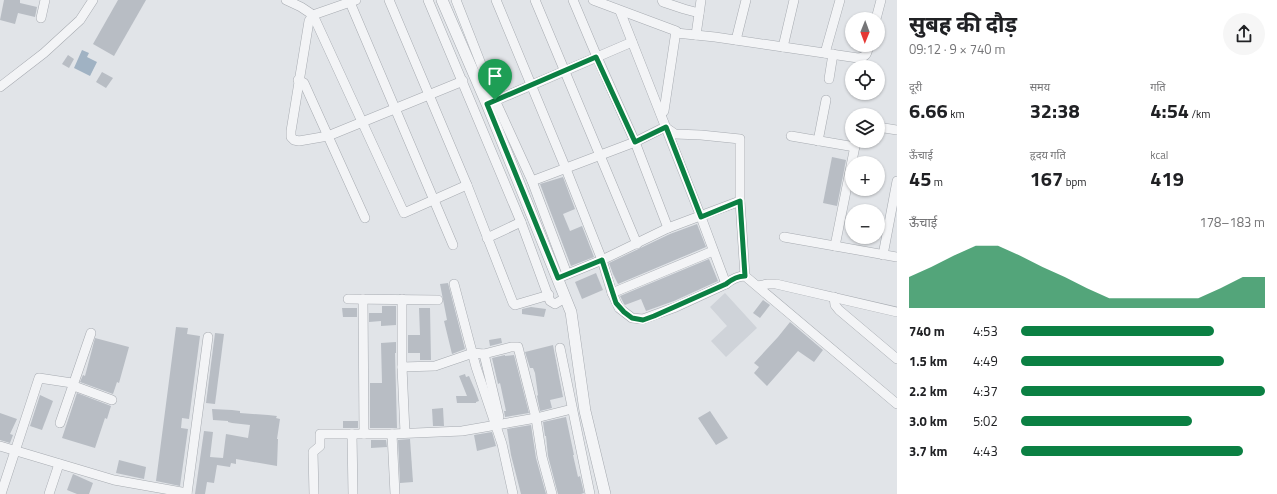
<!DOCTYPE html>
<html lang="hi">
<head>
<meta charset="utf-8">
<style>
  :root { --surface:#fff; --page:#f6f6f6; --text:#202124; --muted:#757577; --accent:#0b8043 }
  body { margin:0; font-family:"Titillium Web","Noto Sans Devanagari",sans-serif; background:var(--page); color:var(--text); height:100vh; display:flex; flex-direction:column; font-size:15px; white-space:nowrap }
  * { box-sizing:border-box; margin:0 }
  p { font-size:13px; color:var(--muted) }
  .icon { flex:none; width:22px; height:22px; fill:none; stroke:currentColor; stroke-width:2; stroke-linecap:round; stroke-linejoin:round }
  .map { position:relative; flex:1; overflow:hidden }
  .side { display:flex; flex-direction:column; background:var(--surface); width:380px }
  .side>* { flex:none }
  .needle { width:26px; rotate:181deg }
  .fabs { position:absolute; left:845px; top:12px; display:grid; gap:8px }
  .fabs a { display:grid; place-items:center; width:40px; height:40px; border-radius:50%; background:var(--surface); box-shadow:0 1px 3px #0004; font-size:20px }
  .pin { position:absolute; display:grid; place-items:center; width:34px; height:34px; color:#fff; margin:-41px -17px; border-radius:50% 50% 50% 0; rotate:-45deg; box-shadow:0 0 4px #0007 }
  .pin .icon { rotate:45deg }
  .round { display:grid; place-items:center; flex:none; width:42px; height:42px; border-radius:21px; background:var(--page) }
  .summary { display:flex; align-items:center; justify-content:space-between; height:68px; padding:0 12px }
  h1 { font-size:22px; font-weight:700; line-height:30px }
  .stats { display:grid; grid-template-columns:repeat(3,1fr); gap:6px; height:68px; padding:4px 12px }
  .stats div { display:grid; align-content:center }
  .stats b { font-size:20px; font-weight:700 }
  .stats small { font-size:11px; font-weight:400 }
  .stats p { font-size:11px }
  .chart { height:112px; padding:8px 12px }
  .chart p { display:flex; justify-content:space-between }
  .chart svg { width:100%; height:72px; margin-top:4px; fill:var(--accent); opacity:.7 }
  ul { padding:0 12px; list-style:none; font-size:13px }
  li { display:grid; grid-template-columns:64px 48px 1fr; align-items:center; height:30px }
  li i { height:10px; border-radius:5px; background:var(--accent) }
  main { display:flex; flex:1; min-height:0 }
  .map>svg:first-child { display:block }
  .built { fill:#cfd3d9 }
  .water { fill:#a0b2c3 }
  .building { fill:#b8bdc4 }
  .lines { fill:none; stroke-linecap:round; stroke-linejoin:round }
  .minor-casing { stroke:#a7abb1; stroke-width:10 }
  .tertiary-casing { stroke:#a7abb1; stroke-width:12 }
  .minor { stroke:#f3f4f6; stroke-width:9 }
  .tertiary { stroke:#f3f4f6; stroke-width:11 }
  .route-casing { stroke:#fff; stroke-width:8 }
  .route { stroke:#0b8043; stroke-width:5 }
</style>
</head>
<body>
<main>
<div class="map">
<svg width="897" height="494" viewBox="0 0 897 494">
  <rect width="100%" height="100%" fill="#e1e4e8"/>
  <polygon class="built" points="725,293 757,328 726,357 711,341 727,326 710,307"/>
  <polygon class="water" points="82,50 89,53 87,57 97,62 90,76 74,68"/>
  <g class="building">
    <polygon points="4,0 20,0 20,3 37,7 35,17 18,13 15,24 0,20"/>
    <polygon points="118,0 146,0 114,56 93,44"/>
    <polygon points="68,55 74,59 69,68 62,64"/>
    <polygon points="102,72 113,78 106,88 96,82"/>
    <polygon points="832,157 846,160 837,206 823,203"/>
    <polygon points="563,177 575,209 563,214 570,231 582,226 594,257 571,266 540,184"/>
    <polygon points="697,224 706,247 618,284 613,274 609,263 670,234"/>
    <polygon points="709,259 718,281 674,301 646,311 641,299 625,305 624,304 620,296"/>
    <polygon points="596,273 603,290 582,299 575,282"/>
    <polygon points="448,283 465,349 452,354 444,321 447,320 440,284"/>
    <polygon points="763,300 770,305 760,318 753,313"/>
    <polygon points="382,306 396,306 396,325 381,326 381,321 369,322 369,313 382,313"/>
    <polygon points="531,307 546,309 544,317 522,314 522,309"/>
    <polygon points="342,308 357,308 357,317 343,317"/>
    <polygon points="419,308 430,308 431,360 420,360 420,353 408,353 408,335 420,335"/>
    <polygon points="790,322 823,350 814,362 798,351 767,386 754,373 759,367 754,363 778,337"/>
    <polygon points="176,327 188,328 187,334 200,336 189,419 182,418 181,428 188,429 180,486 156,481"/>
    <polygon points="215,333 224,334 215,404 206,403"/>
    <polygon points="95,338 129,347 119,383 117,382 113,394 80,382 83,375 85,376"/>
    <polygon points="501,338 502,343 490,346 489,340"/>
    <polygon points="396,342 396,353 395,353 397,428 370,428 370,383 382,383 381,343"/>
    <polygon points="553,345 563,397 550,400 552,408 540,411 537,396 538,395 535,373 533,368 530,368 525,352"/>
    <polygon points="505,355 505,356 514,355 529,413 505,417 504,411 506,411 500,383 498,384 492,358"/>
    <polygon points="465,374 466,377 469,376 475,390 479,401 476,402 476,403 457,403 456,396 467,396 459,376"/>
    <polygon points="77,393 111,406 107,419 105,418 95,448 62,438"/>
    <polygon points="40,395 53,401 42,430 30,426"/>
    <polygon points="443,408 444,426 433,426 432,409"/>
    <polygon points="212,409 232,410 240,411 240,413 268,415 277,416 276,418 280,419 277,439 278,439 277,466 236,459 236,464 231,463 230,467 217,465 214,483 207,482 205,494 195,494 204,431 213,432 210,457 223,458 226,434 248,438 250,425 232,423 228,422 228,421 213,420"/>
    <polygon points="710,411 728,438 716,445 698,418"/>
    <polygon points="0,413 17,419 10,434 13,435 10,443 0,440"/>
    <polygon points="566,417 574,455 573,455 578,477 580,476 584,493 581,494 558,494 548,456 546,436 545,436 543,422"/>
    <rect x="343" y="421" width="15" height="7"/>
    <polygon points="531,425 536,458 546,494 521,494 511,455 507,429"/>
    <polygon points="492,432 496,446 477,451 474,435"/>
    <polygon points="410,439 413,482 400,483 398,440"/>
    <polygon points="371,440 386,440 387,447 371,448"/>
    <polygon points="119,460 146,467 144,479 116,473"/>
    <polygon points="73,474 93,483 89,494 77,494 67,490"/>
  </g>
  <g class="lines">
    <g class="minor-casing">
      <g id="minor">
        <polyline points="286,0 301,7 313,15 404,213 467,185"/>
        <polyline points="349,0 453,245"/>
        <polyline points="356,0 313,15 309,21 291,131 291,137 294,140 299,141 328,136 463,81"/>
        <polyline points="389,0 467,185 513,303 515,305 549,295"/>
        <polyline points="428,0 521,222 550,301 555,304 565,298"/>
        <polyline points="456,0 495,100 532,181 567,274"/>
        <path d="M496,0L566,169L602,260L612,293L619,308L632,318L643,319L676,307L726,284C732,279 737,276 745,276L897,404"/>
        <polyline points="535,0 637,244"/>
        <polyline points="573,0 597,57 635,142 668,228"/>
        <polyline points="593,0 676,31 664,111 661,114"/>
        <polyline points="662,0 663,2 684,9 699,13"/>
        <polyline points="620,11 701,217 726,284"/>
        <polyline points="41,18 45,0"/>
        <polyline points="876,19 881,0"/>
        <path d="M676,33L715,37L858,58C867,57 867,53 869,45"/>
        <polyline points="696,35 701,0"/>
        <polyline points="736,40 746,0"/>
        <polyline points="783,47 794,0"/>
        <polyline points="825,53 840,0"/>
        <polyline points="829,79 833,54"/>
        <polyline points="298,80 304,83 365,218"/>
        <polyline points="0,87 44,53 80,20 93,0"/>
        <polyline points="490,103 632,42"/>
        <polyline points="878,127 897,130"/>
        <polyline points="791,136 855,147"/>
        <polyline points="818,141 826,100"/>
        <polyline points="532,181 635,142 665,127 675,134 701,135 740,139 740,201 668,228 602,260 558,278"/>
        <polyline points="740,201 745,276"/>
        <polyline points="784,237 897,257"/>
        <polyline points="487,238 521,222"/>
        <polyline points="835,246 856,141"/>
        <polyline points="883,255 897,181"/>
        <polyline points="454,284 476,367 502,444 513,494"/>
        <polyline points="758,286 768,284 776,284 897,312"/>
        <polyline points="612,293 713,251"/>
        <polyline points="834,297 835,305 839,310 897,359"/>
        <polyline points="348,299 438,300"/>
        <polyline points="363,299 364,434"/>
        <polyline points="402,299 402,367 405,433"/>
        <polyline points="560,348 590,494"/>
        <polyline points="484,354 499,417"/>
        <polyline points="402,367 435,366 473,353 484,354 511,347 518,347 536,418 542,457 552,494"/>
        <polyline points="60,423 91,333"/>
        <polyline points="352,434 353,494"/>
        <polyline points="392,434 395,494"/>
        <polyline points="0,446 114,480 187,493"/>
        <polyline points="1,494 39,378 72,383 74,386 112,400"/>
        <polyline points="49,494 59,464"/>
        <polyline points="187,494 208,337"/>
        <polyline points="314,494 313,452 320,446 320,434 392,434 462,431 536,418 572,409"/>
      </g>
    </g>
    <g class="tertiary-casing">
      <polyline id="tertiary" points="442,0 487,104 571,312 585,411 605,494"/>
    </g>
    <use href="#minor" class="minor"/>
    <use href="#tertiary" class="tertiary"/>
  </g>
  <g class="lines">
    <g class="route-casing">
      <path id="route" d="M596,57L635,142L666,127L701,217L740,201L745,276C737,276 732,279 726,284L654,316L643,320L632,318L624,312L616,303L602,260L558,278L487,104Z"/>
    </g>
    <use href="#route" class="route"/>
  </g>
</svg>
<div class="fabs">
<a><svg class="needle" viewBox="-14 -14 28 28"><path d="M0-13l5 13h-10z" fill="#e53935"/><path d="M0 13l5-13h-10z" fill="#757577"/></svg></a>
<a><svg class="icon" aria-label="locate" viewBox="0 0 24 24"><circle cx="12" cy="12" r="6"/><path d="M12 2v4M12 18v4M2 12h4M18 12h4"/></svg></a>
<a><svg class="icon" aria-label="layers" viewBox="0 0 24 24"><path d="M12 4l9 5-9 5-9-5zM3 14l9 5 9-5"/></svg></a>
<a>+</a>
<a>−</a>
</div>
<div class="pin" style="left:495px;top:100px;background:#1e9e55"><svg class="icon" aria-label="arrive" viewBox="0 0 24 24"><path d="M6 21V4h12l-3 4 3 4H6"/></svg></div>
</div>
<section class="side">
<div class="summary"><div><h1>सुबह की दौड़</h1><p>09:12 · 9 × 740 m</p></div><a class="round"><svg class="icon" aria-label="share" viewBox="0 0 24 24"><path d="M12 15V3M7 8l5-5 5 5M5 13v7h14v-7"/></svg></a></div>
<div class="stats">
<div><p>दूरी</p><b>6.66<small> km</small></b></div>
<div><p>समय</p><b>32:38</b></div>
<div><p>गति</p><b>4:54<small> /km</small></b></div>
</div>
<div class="stats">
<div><p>ऊँचाई</p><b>45<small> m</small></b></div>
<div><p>हृदय गति</p><b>167<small> bpm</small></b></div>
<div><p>kcal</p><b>419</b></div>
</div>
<div class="chart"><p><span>ऊँचाई</span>178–183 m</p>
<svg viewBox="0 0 160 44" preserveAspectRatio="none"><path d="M0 44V25L10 19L20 12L30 6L40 6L50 12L60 19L70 25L80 32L90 38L100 38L110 38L120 38L130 38L140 32L150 25L160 25V44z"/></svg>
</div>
<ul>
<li><b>740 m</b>4:53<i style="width:79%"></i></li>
<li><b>1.5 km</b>4:49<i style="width:83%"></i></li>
<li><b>2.2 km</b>4:37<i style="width:100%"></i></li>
<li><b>3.0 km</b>5:02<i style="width:70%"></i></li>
<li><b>3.7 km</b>4:43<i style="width:91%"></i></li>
</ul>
</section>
</main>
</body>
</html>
